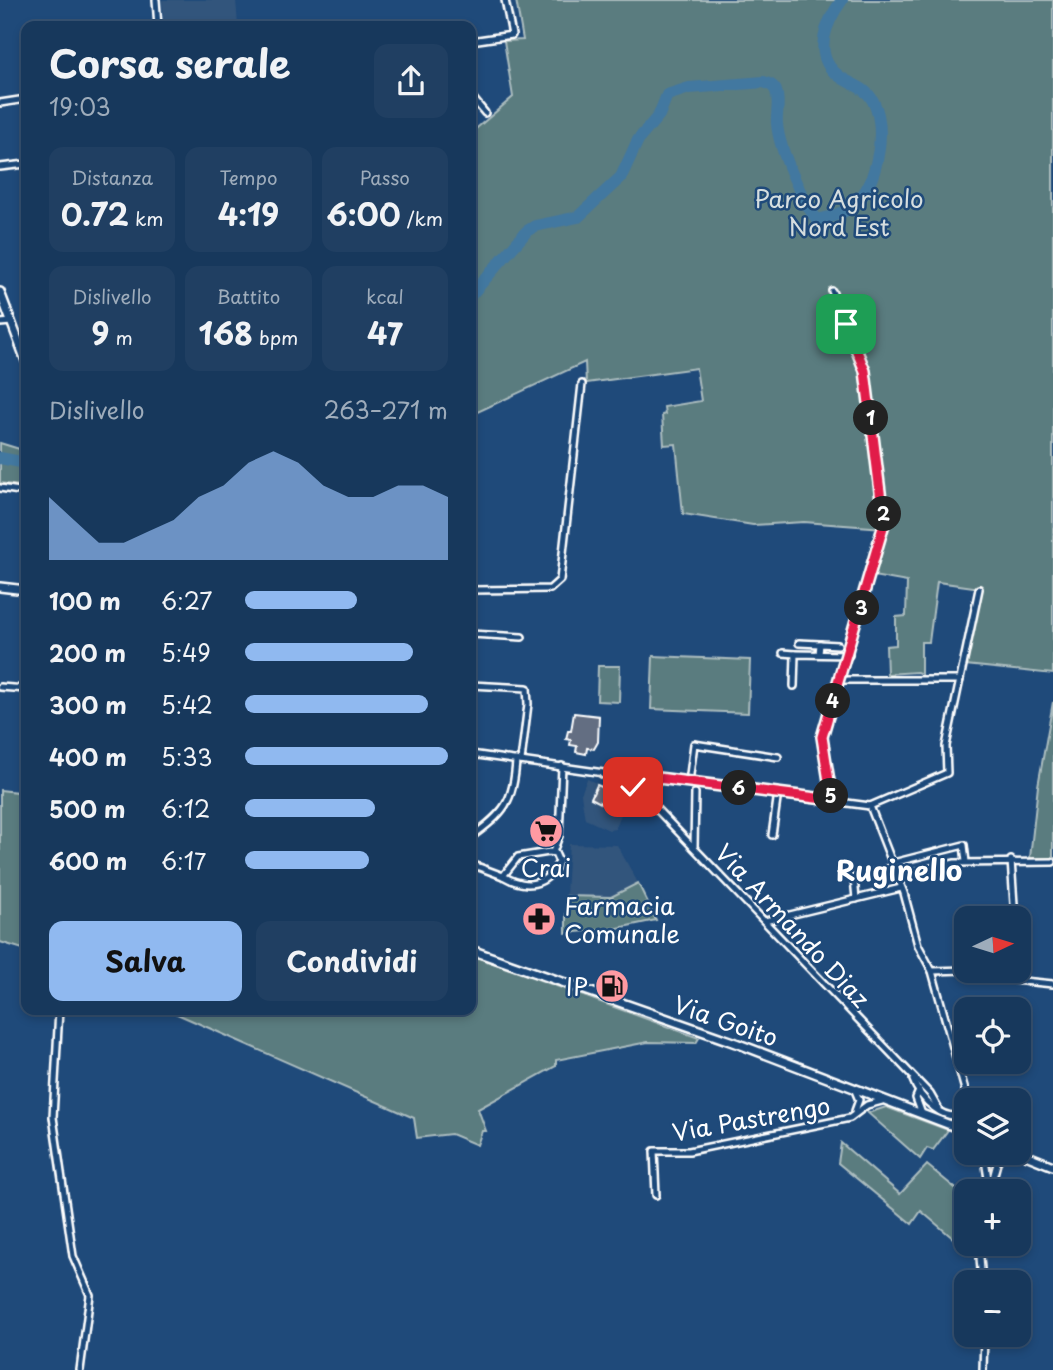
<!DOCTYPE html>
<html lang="it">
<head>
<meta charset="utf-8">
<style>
  :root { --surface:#17385c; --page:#203f62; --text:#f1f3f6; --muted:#9eacbb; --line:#365272; --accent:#90b9f0 }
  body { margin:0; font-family:"Playpen Sans",sans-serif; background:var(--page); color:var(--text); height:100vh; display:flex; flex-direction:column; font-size:26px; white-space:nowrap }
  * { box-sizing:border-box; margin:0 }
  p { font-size:23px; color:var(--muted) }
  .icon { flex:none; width:38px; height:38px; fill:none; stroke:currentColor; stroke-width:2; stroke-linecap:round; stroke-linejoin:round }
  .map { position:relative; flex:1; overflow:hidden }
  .drawer { position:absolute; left:21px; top:21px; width:455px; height:994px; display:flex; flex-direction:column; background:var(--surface); border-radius:14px; box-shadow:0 4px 10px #0003,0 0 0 2px var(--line) }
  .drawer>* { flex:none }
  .needle { width:46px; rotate:86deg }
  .controls { position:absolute; left:954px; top:906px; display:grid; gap:14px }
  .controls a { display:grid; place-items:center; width:77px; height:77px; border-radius:14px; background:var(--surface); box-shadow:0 4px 10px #0003,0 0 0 2px var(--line); font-size:35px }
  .pin { position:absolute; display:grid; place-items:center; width:60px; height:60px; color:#fff; margin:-30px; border-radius:14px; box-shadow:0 4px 10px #0006 }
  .km { position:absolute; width:35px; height:35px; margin:-18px; border-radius:50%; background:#222; color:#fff; font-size:19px; line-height:35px; text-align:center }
  .round { display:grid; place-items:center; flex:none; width:74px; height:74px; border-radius:14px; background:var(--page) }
  .summary { display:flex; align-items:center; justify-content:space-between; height:119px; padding:0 28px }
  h1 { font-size:38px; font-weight:700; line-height:52px }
  .figures { display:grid; grid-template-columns:repeat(3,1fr); gap:10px; height:119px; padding:7px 28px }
  .figures div { display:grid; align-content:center; border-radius:14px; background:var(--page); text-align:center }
  .figures b { font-size:30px; font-weight:700 }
  .figures small { font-size:19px; font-weight:400 }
  .figures p { font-size:19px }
  .chart { height:196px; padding:14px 28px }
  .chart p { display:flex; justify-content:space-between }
  .chart svg { width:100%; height:126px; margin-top:7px; fill:var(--accent); opacity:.7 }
  .cta { display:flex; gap:14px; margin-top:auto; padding:14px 28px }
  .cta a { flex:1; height:80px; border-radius:14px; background:var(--accent); color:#111; font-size:28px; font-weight:700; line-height:80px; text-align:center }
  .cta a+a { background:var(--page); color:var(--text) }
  ul { padding:0 28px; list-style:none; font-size:23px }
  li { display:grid; grid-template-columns:112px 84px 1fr; align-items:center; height:52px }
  li i { height:18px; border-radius:9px; background:var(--accent) }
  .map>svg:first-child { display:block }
  .built { fill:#33557c }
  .green { fill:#5a7b7f; stroke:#acbdbf; stroke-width:2 }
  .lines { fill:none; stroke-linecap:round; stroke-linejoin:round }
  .river { stroke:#4378a0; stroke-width:12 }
  .building { fill:#636e82; stroke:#fff; stroke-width:2 }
  .minor-casing { stroke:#fff; stroke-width:10 }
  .tertiary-casing { stroke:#fff; stroke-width:12 }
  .minor { stroke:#1f4a7a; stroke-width:5 }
  .tertiary { stroke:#1f4a7a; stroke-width:7 }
  .route-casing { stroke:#fff; stroke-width:14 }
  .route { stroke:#e11d48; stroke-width:9 }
  .labels { text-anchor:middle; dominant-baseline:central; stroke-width:5; stroke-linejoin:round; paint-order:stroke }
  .park-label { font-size:24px; fill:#d6dedf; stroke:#1f4a7a }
  .poi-label { font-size:24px; fill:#fff; stroke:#1f4a7a }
  .street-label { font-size:24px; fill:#fff; stroke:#1f4a7a }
  .quarter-label { font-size:28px; font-weight:bold; fill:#fff; stroke:#1f4a7a }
</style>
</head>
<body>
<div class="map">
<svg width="1053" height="1370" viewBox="0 0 1053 1370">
  <rect width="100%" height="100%" fill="#1f4a7a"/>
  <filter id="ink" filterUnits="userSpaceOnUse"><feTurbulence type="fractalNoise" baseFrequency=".0143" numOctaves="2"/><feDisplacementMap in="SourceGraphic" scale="14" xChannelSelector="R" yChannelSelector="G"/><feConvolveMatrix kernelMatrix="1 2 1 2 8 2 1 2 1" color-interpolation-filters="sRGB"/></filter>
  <g filter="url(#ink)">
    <g class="built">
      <polygon points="162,0 236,0 238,26 164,26"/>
      <polygon points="587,779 614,791 607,806 614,809 620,796 627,800 615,829 609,830 585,819 581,794"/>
      <polygon points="569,844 617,845 638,883 611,897 566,896"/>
    </g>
    <g class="green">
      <polygon points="516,0 1053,0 1053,674 966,665 981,588 937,582 929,642 921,642 921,674 917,672 887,674 886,646 896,645 896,617 906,616 907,582 873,576 884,528 804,522 753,525 683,514 676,444 664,445 662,415 665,414 664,407 701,401 696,368 586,383 585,362 471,415 471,133 513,97 504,41 523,40"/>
      <polygon points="0,443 26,451 26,487 0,483"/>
      <polygon points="653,656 750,660 748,713 651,709"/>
      <polygon points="598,666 620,666 619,702 597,701"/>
      <polygon points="1053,702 1053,859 1030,858 1038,786"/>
      <polygon points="0,790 26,793 26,950 0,942"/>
      <polygon points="638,883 656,920 618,928 566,933 566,896 611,897"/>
      <polygon points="471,955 699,1038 696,1043 648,1042 556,1060 556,1066 478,1109 486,1131 482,1131 477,1145 451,1134 417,1138 414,1118 168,1010 471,1010"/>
      <polygon points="886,1107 948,1130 933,1150 927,1148 920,1159 868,1113"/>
      <polygon points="841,1143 900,1194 927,1165 966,1197 966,1244 961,1245 921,1211 912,1224 838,1163"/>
    </g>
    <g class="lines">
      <g class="river">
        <path d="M471,295L527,231L535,226L578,217L621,177L638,140L659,115L667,95L689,88L764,82C769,84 774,85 776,91C780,102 776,113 777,124C779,149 802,200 817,220C832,217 850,212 860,199C878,176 887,128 873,101C866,87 851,85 839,76C811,56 826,22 842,0"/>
        <polyline points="0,458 26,463"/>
      </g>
    </g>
    <g class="building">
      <polygon points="574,713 599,716 598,742 594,749 587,748 586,754 576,752 577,746 570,745 571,740 566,739 568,731 571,731"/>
      <polygon points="597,785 604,788 605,786 620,796 614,810 591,798"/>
    </g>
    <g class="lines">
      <g class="minor-casing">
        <g id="minor">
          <polyline points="156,0 158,26"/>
          <polyline points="471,41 512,35 505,0"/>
          <polyline points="471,96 485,113"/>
          <polyline points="0,103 26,99"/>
          <polyline points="0,167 26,164"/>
          <polyline points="832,291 865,371 884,524 822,737 832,800"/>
          <polyline points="0,323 12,322"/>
          <polyline points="0,488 26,492"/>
          <polyline points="471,590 550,589 560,580 582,384"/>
          <polyline points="471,634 522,637"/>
          <polyline points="799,643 820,644"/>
          <polyline points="783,653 795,654"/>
          <polyline points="819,654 820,644 838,645"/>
          <polyline points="840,680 960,680"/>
          <polyline points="471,685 527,688 528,704 521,761"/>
          <polyline points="794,686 795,654 849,655"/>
          <polyline points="0,687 26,689"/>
          <polyline points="471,754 632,777"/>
          <polyline points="602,774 624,786"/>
          <circle cx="629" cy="782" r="6"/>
          <polyline points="635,781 641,778 658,778 870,806"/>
          <polyline points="635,782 647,799 930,1094 938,1108"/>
          <polyline points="689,782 694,744 778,757"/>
          <polyline points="870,806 904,893 918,945 932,971 968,1101"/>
          <polyline points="870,806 947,773 946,746 979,589"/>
          <polyline points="772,835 778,793"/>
          <path d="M471,837C504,813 514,802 516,760"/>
          <polyline points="694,847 695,793"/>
          <path d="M549,852L555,853L559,862C546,887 525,889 503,876L518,857Z"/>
          <polyline points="553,852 559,836 562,766"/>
          <polyline points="1011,860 1015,919"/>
          <polyline points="893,863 964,845 966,862"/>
          <polyline points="471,864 503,876"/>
          <polyline points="897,876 955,863 1053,862"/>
          <polyline points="856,899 854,878 894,867"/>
          <polyline points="765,921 901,888"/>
          <polyline points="932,971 966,970"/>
          <polyline points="1006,971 1013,980 1053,984"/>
          <polyline points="59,1010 53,1117 73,1256 90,1295 80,1370"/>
          <path d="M913,1080C919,1098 945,1125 966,1113"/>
          <polyline points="854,1088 859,1100 855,1111"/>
          <polyline points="919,1091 916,1098 922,1114"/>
          <polyline points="984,1153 989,1185"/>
          <polyline points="989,1192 1000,1153"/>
          <polyline points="656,1195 654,1151 689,1151 850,1118 867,1105 882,1101"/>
          <polyline points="979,1244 982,1283"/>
          <polyline points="983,1370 984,1335"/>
        </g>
      </g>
      <g class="tertiary-casing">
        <g id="tertiary">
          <polyline points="0,292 26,361"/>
          <polyline points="0,587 26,590"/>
          <polyline points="471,950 736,1043 966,1131"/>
          <polyline points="1018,1152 1053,1166"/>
        </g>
      </g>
      <use href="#minor" class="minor"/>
      <use href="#tertiary" class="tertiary"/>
    </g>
  </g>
  <g class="lines" filter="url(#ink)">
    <g class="route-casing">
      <polyline id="route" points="633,787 642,778 658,778 832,800 822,737 884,524 865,371 846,324"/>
    </g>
    <use href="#route" class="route"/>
  </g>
  <defs>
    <g id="supermarket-disc" transform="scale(1.75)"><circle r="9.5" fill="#ff9aa2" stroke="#1f4a7a"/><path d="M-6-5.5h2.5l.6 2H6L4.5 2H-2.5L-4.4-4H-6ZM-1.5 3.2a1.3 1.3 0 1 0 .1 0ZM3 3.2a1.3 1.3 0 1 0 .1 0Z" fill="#111"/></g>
    <g id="pharmacy-disc" transform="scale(1.75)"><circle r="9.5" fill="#ff9aa2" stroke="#1f4a7a"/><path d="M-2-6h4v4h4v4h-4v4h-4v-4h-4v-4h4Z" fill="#111"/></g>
    <g id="fuel-disc" transform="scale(1.75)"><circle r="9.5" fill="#ff9aa2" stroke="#1f4a7a"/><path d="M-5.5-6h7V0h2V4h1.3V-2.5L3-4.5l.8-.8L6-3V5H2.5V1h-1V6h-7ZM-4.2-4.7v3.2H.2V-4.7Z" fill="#111"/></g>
  </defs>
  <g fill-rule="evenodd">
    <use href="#supermarket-disc" x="546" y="831"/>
    <use href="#pharmacy-disc" x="539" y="919"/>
    <use href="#fuel-disc" x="612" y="986"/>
  </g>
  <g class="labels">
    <g class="park-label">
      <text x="839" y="198">Parco Agricolo<tspan x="839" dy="28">Nord Est</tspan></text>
    </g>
    <g class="poi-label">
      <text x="546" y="867">Crai</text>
      <text x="564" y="905" text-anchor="start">Farmacia<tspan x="564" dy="28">Comunale</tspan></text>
      <text x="588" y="986" text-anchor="end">IP</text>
    </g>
    <g class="street-label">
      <text transform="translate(793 925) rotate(47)">Via Armando Diaz</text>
      <text transform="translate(726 1020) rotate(19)">Via Goito</text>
      <text transform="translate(751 1118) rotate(-10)">Via Pastrengo</text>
    </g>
    <g class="quarter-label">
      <text x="899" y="869">Ruginello</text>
    </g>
  </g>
</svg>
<div class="controls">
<a><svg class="needle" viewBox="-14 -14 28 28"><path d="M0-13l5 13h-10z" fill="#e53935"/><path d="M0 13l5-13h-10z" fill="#9eacbb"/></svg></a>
<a><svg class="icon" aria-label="locate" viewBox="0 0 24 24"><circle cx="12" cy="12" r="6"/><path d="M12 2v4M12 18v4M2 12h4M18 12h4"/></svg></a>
<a><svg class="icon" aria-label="layers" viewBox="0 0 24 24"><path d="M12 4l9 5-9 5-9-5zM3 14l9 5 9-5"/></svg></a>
<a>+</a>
<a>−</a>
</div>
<div class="pin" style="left:846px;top:324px;background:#1e9e55"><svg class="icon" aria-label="arrive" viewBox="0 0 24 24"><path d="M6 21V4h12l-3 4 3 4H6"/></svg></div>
<div class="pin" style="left:633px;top:787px;background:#d93025"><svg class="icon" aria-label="check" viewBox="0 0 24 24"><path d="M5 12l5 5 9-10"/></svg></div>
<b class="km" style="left:871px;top:418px">1</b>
<b class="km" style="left:884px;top:514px">2</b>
<b class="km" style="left:862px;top:608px">3</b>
<b class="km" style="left:833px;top:701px">4</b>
<b class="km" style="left:831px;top:796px">5</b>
<b class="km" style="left:739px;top:788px">6</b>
<section class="drawer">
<div class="summary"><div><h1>Corsa serale</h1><p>19:03</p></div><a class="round"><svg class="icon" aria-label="share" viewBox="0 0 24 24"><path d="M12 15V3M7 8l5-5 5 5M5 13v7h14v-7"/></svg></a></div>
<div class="figures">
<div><p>Distanza</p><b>0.72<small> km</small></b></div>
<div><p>Tempo</p><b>4:19</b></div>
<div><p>Passo</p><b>6:00<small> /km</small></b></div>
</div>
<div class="figures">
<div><p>Dislivello</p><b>9<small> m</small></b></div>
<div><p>Battito</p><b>168<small> bpm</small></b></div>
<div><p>kcal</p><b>47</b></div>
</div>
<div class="chart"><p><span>Dislivello</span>263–271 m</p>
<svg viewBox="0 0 160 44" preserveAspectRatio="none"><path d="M0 44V22L10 30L20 38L30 38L40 34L50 30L60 22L70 18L80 10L90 6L100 10L110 18L120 22L130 22L140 18L150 18L160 22V44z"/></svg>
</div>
<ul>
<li><b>100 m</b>6:27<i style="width:55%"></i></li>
<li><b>200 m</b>5:49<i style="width:83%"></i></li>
<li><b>300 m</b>5:42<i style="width:90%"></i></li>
<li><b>400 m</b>5:33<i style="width:100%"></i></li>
<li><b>500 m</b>6:12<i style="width:64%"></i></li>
<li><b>600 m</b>6:17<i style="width:61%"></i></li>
</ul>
<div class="cta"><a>Salva</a><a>Condividi</a></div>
</section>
</div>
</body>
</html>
